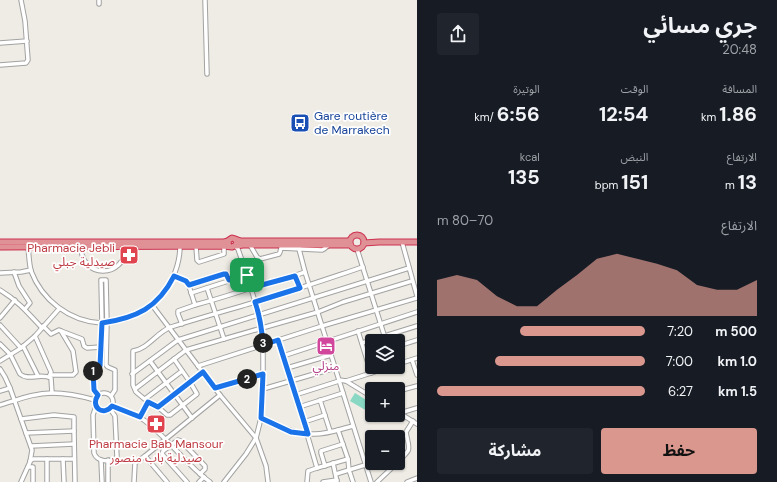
<!DOCTYPE html>
<html lang="ar">
<head>
<meta charset="utf-8">
<style>
  :root { --surface:#171b24; --page:#20242c; --text:#f1f3f6; --muted:#9ea1a6; --accent:#da978e }
  body { margin:0; font-family:"DM Sans","Noto Sans Arabic",sans-serif; background:var(--page); color:var(--text); direction:rtl; height:100vh; display:flex; flex-direction:column; font-size:15px; white-space:nowrap }
  * { box-sizing:border-box; margin:0 }
  p { font-size:13px; color:var(--muted) }
  .icon { flex:none; width:22px; height:22px; fill:none; stroke:currentColor; stroke-width:2; stroke-linecap:round; stroke-linejoin:round }
  .map { position:relative; flex:1; overflow:hidden; direction:ltr }
  .panel { display:flex; flex-direction:column; background:var(--surface); width:360px }
  .panel>* { flex:none }
  .controls { position:absolute; left:365px; top:334px; display:grid; gap:8px }
  .controls a { display:grid; place-items:center; width:40px; height:40px; border-radius:4px; background:var(--surface); box-shadow:0 1px 3px #0004; font-size:20px }
  .pin { position:absolute; display:grid; place-items:center; width:34px; height:34px; color:#fff; margin:-17px; border-radius:8px; box-shadow:0 2px 6px #0006 }
  .km { position:absolute; width:20px; height:20px; margin:-10px; border-radius:50%; background:#222; color:#fff; font-size:11px; line-height:20px; text-align:center }
  .round { display:grid; place-items:center; flex:none; width:42px; height:42px; border-radius:4px; background:var(--page) }
  .overview { display:flex; align-items:center; justify-content:space-between; height:68px; padding:0 20px }
  h1 { font-size:22px; font-weight:700; line-height:30px }
  .figures { display:grid; grid-template-columns:repeat(3,1fr); gap:6px; height:68px; padding:4px 20px }
  .figures div { display:grid; align-content:center }
  .figures b { font-size:20px; font-weight:700 }
  .figures small { font-size:11px; font-weight:400 }
  .figures p { font-size:11px }
  .chart { height:112px; padding:8px 20px }
  .chart p { display:flex; justify-content:space-between }
  .chart svg { width:100%; height:72px; margin-top:4px; fill:var(--accent); opacity:.7 }
  .button { display:flex; gap:8px; margin-top:auto; padding:8px 20px }
  .button a { flex:1; height:46px; border-radius:4px; background:var(--accent); color:#111; font-size:16px; font-weight:700; line-height:46px; text-align:center }
  .button a+a { background:var(--page); color:var(--text) }
  ul { padding:0 20px; list-style:none; font-size:13px }
  li { display:grid; grid-template-columns:64px 48px 1fr; align-items:center; height:30px }
  li i { height:10px; border-radius:5px; background:var(--accent) }
  main { display:flex; flex:1; min-height:0 }
  .map>svg:first-child { display:block }
  .pitch { fill:#88d8c4 }
  .lines { fill:none; stroke-linecap:round; stroke-linejoin:round }
  .minor-casing { stroke:#a2a2a2; stroke-width:5.5 }
  .highway-casing { stroke:#cd3050; stroke-width:7 }
  .minor { stroke:#fff; stroke-width:3.5 }
  .highway { stroke:#e09195; stroke-width:5 }
  .route-casing { stroke:#fff; stroke-width:8 }
  .route { stroke:#1a73e8; stroke-width:5 }
  .labels { text-anchor:middle; dominant-baseline:central; stroke-width:3.5; stroke-linejoin:round; paint-order:stroke }
  .transit-label { font-size:12px; fill:#164399; stroke:#fff; text-anchor:start }
  .health-label { font-size:12px; fill:#be3a42; stroke:#fff; text-anchor:end }
  .hotel-label { font-size:12px; fill:#b23c85; stroke:#fff }
</style>
</head>
<body>
<main>
<section class="panel">
<div class="overview"><div><h1>جري مسائي</h1><p>20:48</p></div><a class="round"><svg class="icon" aria-label="share" viewBox="0 0 24 24"><path d="M12 15V3M7 8l5-5 5 5M5 13v7h14v-7"/></svg></a></div>
<div class="figures">
<div><p>المسافة</p><b>1.86<small> km</small></b></div>
<div><p>الوقت</p><b>12:54</b></div>
<div><p>الوتيرة</p><b>6:56<small> /km</small></b></div>
</div>
<div class="figures">
<div><p>الارتفاع</p><b>13<small> m</small></b></div>
<div><p>النبض</p><b>151<small> bpm</small></b></div>
<div><p>kcal</p><b>135</b></div>
</div>
<div class="chart"><p><span>الارتفاع</span>70–80 m</p>
<svg viewBox="0 0 160 44" preserveAspectRatio="none"><path d="M0 44V22L10 19L20 22L30 32L40 38L50 38L60 28L70 19L80 9L90 6L100 9L110 12L120 16L130 25L140 28L150 28L160 22V44z"/></svg>
</div>
<ul>
<li><b>500 m</b>7:20<i style="width:60%"></i></li>
<li><b>1.0 km</b>7:00<i style="width:72%"></i></li>
<li><b>1.5 km</b>6:27<i style="width:100%"></i></li>
</ul>
<div class="button"><a>حفظ</a><a>مشاركة</a></div>
</section>
<div class="map">
<svg width="417" height="482" viewBox="0 0 417 482">
  <rect width="100%" height="100%" fill="#eeece4"/>
  <polygon class="pitch" points="355,393 371,403 367,411 350,401"/>
  <g class="lines">
    <g class="minor-casing">
      <g id="minor">
        <polyline points="99,0 99,4"/>
        <polyline points="205,0 207,74"/>
        <polyline points="0,43 27,41"/>
        <polyline points="0,65 26,63 28,60 25,21 21,0"/>
        <polyline points="402,242 417,296"/>
        <polyline points="250,245 257,257 260,259 279,254 280,252 281,248 322,250 324,249 329,245"/>
        <polyline points="299,245 299,249 305,272 371,482"/>
        <polyline points="196,246 197,260 199,262 224,254 224,246"/>
        <path d="M28,247C29,255 29,263 31,271C42,300 69,321 101,323C106,324 111,322 116,321C128,319 142,313 152,305C169,292 180,267 180,246"/>
        <path d="M81,247C81,278 124,280 126,247"/>
        <polyline points="357,249 386,341"/>
        <polyline points="14,272 19,286 30,303 25,309"/>
        <polyline points="0,273 21,272 31,270"/>
        <path d="M174,276L186,281L188,283L195,305C214,300 233,294 251,288C269,282 287,279 305,272"/>
        <polyline points="295,276 300,288"/>
        <polyline points="189,285 224,274 226,274 229,280"/>
        <polyline points="207,288 224,339"/>
        <path d="M0,290C17,300 29,314 42,328"/>
        <polyline points="191,293 247,275"/>
        <polyline points="152,305 220,395 256,438 266,466 268,482"/>
        <polyline points="0,318 15,300"/>
        <polyline points="182,324 178,314 178,311 195,305"/>
        <polyline points="0,325 21,348"/>
        <polyline points="43,326 51,334 59,330 61,331 73,351 76,372 73,375 50,375"/>
        <polyline points="61,331 82,339 84,346 87,348 101,347"/>
        <polyline points="358,331 371,373"/>
        <polyline points="35,336 51,372 50,375"/>
        <polyline points="278,340 307,434 317,468 308,471 307,482"/>
        <polyline points="362,343 417,326"/>
        <path d="M0,344L10,354L20,374C28,381 40,373 51,378L52,393"/>
        <polyline points="23,346 38,376"/>
        <polyline points="398,346 417,340"/>
        <polyline points="283,356 417,312"/>
        <polyline points="412,360 417,375"/>
        <polyline points="0,361 21,348 35,336 59,309"/>
        <polyline points="150,361 192,418"/>
        <polyline points="398,364 417,358"/>
        <polyline points="198,366 322,326 417,298"/>
        <polyline points="287,368 331,355"/>
        <polyline points="0,369 5,377 10,388 32,450 30,462 21,482"/>
        <polyline points="132,374 178,340 409,268"/>
        <polyline points="339,380 346,381 390,367"/>
        <polyline points="346,381 372,397"/>
        <polyline points="215,388 263,374"/>
        <polyline points="135,389 186,350 262,328 318,312 343,302 412,281"/>
        <polyline points="263,389 335,368"/>
        <polyline points="0,391 10,388"/>
        <polyline points="398,391 417,386"/>
        <circle cx="104" cy="402" r="9"/>
        <polyline points="98,395 94,390 93,370 94,369 99,367 100,366 102,323 101,280 106,280 107,323 106,365 108,367 115,370 115,390 111,396"/>
        <polyline points="295,395 339,381"/>
        <polyline points="145,399 182,371"/>
        <polyline points="320,400 330,431"/>
        <polyline points="148,402 158,407 203,372"/>
        <path d="M0,405C17,400 34,393 52,393C66,393 81,396 95,400"/>
        <path d="M96,406L93,415L94,453C97,462 110,463 117,457L115,416L110,409"/>
        <path d="M112,406C122,409 133,413 141,418C167,436 185,464 210,482"/>
        <polyline points="158,407 167,415 170,415 197,394 190,382 174,359"/>
        <polyline points="299,407 343,393"/>
        <polyline points="398,412 417,424"/>
        <polyline points="400,413 417,408"/>
        <path d="M140,417L148,402L136,392L133,385V351C148,349 157,332 171,327C199,318 228,310 256,302C292,291 327,279 363,267"/>
        <path d="M261,418C278,426 294,434 312,434C326,435 340,429 353,426"/>
        <polyline points="21,419 54,415 74,417 74,431 75,482"/>
        <polyline points="304,422 325,415"/>
        <polyline points="338,430 348,459 349,470 353,482"/>
        <polyline points="26,433 74,431"/>
        <polyline points="31,446 74,444"/>
        <polyline points="145,456 167,482"/>
        <polyline points="47,459 47,482"/>
        <polyline points="63,459 64,482"/>
        <polyline points="101,460 102,482"/>
        <polyline points="30,461 33,459 74,459"/>
        <path d="M398,462C413,447 409,451 406,432L413,421"/>
        <polyline points="333,463 337,482"/>
        <polyline points="325,466 321,453 321,451 343,444"/>
        <polyline points="28,467 33,467 33,482"/>
        <polyline points="317,468 348,459"/>
        <polyline points="336,474 365,465"/>
        <polyline points="108,482 108,460"/>
        <polyline points="134,482 135,463 145,456 220,395"/>
        <polyline points="187,482 162,454 163,451 178,440 181,441 205,466 205,469 200,474"/>
        <polyline points="199,482 204,477"/>
        <polyline points="224,482 246,454 256,438 261,418 263,389 263,345 262,328 259,315 247,275 238,249 235,246"/>
        <polyline points="323,482 337,480"/>
        <polyline points="377,482 397,463"/>
        <polyline points="407,482 417,478"/>
      </g>
    </g>
    <g class="highway-casing">
      <g id="highway">
        <circle cx="357" cy="242" r="7"/>
        <polyline points="235,239 241,241 349,241"/>
        <polyline points="0,242 224,242 228,241"/>
        <polyline points="364,243 379,242 417,242"/>
        <polyline points="236,246 243,245 350,245"/>
        <polyline points="0,247 224,246 232,247 236,245 237,242 235,239 232,238 229,240 228,243 229,246"/>
      </g>
    </g>
    <use href="#minor" class="minor"/>
    <use href="#highway" class="highway"/>
  </g>
  <g class="lines">
    <g class="route-casing">
      <path id="route" d="M224,274H226L229,280L247,275L251,288L295,276L300,288L255,302C260,316 262,330 263,345L278,340L308,434L291,432L261,418L263,374L215,388L203,372L158,407L148,402L140,417L112,406C103,417 90,407 98,395L94,390L93,370L94,369L100,366L102,323C136,318 158,308 174,276L186,281L189,285Z"/>
    </g>
    <use href="#route" class="route"/>
  </g>
  <defs>
    <g id="bus-square" transform="scale(1)"><rect x="-9" y="-9" width="18" height="18" rx="4" fill="#1a4fb4" stroke="#fff"/><path d="M-5-6H5V4H4V6H2V4H-2V6H-4V4H-5ZM-3.5-4V0h7V-4ZM-3.5 1.2v1.5H-2V1.2ZM2 1.2v1.5H3.5V1.2Z" fill="#fff"/></g>
    <g id="pharmacy-square" transform="scale(1)"><rect x="-9" y="-9" width="18" height="18" rx="4" fill="#e0444e" stroke="#fff"/><path d="M-2-6h4v4h4v4h-4v4h-4v-4h-4v-4h4Z" fill="#fff"/></g>
    <g id="hotel-square" transform="scale(1)"><rect x="-9" y="-9" width="18" height="18" rx="4" fill="#d1479c" stroke="#fff"/><path d="M-6-4.5h1.5V1H6V5H4.5V3h-9V5H-6ZM-4 0a1.8 1.8 0 1 1 3.6 0ZM.5 0V-2.5h3Q6-2.5 6 0Z" fill="#fff"/></g>
  </defs>
  <g fill-rule="evenodd">
    <use href="#bus-square" x="300" y="123"/>
    <use href="#pharmacy-square" x="129" y="255"/>
    <use href="#hotel-square" x="326" y="346"/>
    <use href="#pharmacy-square" x="156" y="424"/>
  </g>
  <g class="labels">
    <g class="transit-label">
      <text x="314" y="116">Gare routière<tspan x="314" dy="14">de Marrakech</tspan></text>
    </g>
    <g class="health-label">
      <text x="115" y="248">Pharmacie Jebli<tspan x="115" dy="14">صيدلية جبلي</tspan></text>
      <text x="156" y="444" text-anchor="middle">Pharmacie Bab Mansour<tspan x="156" dy="14">صيدلية باب منصور</tspan></text>
    </g>
    <g class="hotel-label">
      <text x="326" y="366">منزلي</text>
    </g>
  </g>
</svg>
<div class="controls">
<a><svg class="icon" aria-label="layers" viewBox="0 0 24 24"><path d="M12 4l9 5-9 5-9-5zM3 14l9 5 9-5"/></svg></a>
<a>+</a>
<a>−</a>
</div>
<div class="pin" style="left:247px;top:275px;background:#1e9e55"><svg class="icon" aria-label="arrive" viewBox="0 0 24 24"><path d="M6 21V4h12l-3 4 3 4H6"/></svg></div>
<b class="km" style="left:93px;top:371px">1</b>
<b class="km" style="left:247px;top:379px">2</b>
<b class="km" style="left:263px;top:343px">3</b>
</div>
</main>
</body>
</html>
